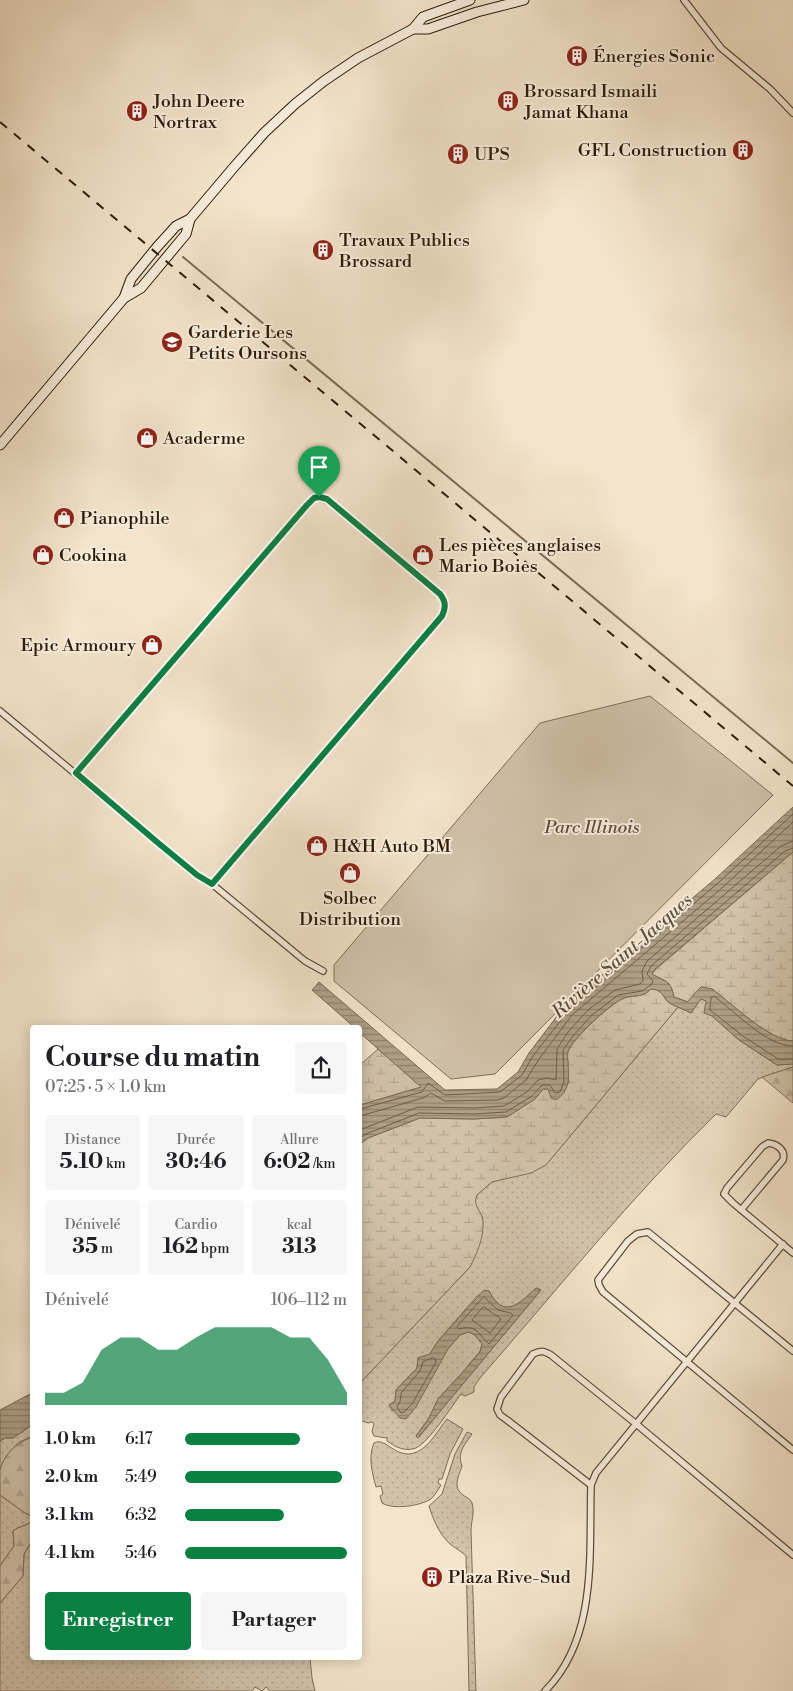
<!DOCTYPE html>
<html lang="fr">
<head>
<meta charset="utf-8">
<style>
  :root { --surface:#fff; --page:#f6f6f6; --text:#202124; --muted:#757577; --accent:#0b8043 }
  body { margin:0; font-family:"Libre Bodoni",serif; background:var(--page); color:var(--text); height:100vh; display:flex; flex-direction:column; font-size:19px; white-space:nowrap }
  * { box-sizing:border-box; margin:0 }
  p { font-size:16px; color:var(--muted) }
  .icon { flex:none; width:28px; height:28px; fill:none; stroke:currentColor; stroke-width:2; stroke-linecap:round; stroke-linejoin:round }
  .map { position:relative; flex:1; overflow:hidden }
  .details { position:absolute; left:30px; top:1025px; width:332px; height:635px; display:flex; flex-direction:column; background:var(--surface); border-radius:5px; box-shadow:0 2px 12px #0003 }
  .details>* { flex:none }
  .pin { position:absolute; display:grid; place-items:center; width:42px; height:42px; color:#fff; margin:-51px -21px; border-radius:50% 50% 50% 0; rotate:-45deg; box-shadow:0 0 5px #0007 }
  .pin .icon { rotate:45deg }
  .round { display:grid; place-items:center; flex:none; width:52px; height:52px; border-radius:5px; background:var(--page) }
  .overview { display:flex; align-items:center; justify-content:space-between; height:85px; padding:0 15px }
  h1 { font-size:28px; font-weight:700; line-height:38px }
  .figures { display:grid; grid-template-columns:repeat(3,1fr); gap:8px; height:85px; padding:5px 15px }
  .figures div { display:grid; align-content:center; border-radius:5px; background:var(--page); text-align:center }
  .figures b { font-size:21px; font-weight:700 }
  .figures small { font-size:14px; font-weight:400 }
  .figures p { font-size:14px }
  .chart { height:140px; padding:10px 15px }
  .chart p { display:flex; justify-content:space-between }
  .chart svg { width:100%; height:90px; margin-top:5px; fill:var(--accent); opacity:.7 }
  .button { display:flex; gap:10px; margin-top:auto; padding:10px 15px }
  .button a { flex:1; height:58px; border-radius:5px; background:var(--accent); color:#fff; font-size:20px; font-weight:700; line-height:58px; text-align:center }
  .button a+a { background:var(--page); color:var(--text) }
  ul { padding:0 15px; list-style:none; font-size:16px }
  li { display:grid; grid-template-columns:80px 60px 1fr; align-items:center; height:38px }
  li i { height:12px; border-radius:6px; background:var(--accent) }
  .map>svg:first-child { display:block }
  .grass { fill:url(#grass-dots); stroke:#7e6e58; fill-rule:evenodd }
  .forest { fill:url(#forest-firs); stroke:#7e6e58 }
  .wetland { fill:url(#wetland-marsh); stroke:#7e6e58 }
  .park { fill:#d1c2aa; stroke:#7e6e58 }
  .water { fill:url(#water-rules); stroke:#7b6b54 }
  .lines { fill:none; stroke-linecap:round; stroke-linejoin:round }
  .shore { stroke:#6e5e48; stroke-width:1 }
  .stream { stroke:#7b6b54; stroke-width:2 }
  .street-casing { stroke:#5e4d38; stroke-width:8 }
  .secondary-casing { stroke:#2c1b07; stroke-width:11 }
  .street { stroke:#f7eddd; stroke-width:5.5 }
  .secondary { stroke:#f7eddd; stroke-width:9 }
  .rail { stroke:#2c1b07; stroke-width:2; stroke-dasharray:9 9; stroke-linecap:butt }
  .route-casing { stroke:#fff; stroke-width:10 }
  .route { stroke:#0b8043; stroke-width:6 }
  .labels { text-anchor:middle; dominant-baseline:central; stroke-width:4; stroke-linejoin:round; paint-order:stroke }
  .poi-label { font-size:18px; fill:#2c1b07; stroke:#f7eddd; text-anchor:start }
  .park-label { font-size:18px; font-style:italic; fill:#5e4d38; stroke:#f7eddd }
  .water-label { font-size:19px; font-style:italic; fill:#60503b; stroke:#f7eddd }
</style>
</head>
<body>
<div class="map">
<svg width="793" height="1691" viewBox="0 0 793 1691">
  <defs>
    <pattern id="grass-dots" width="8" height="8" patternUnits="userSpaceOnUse" patternTransform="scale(1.25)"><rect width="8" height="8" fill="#d1c2aa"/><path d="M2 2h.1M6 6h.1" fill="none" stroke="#b4a691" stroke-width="1.8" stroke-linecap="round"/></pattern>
    <pattern id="forest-firs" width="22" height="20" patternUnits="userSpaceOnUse" patternTransform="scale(1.25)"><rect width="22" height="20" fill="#d1c2aa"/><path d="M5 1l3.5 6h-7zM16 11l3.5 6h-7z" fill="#b4a691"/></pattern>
    <pattern id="wetland-marsh" width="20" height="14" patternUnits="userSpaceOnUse" patternTransform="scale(1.25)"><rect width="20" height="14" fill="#d1c2aa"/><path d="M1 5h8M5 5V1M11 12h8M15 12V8" fill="none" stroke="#b4a691"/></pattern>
    <pattern id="water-rules" width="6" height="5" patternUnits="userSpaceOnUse" patternTransform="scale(1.25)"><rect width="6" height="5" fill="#afa088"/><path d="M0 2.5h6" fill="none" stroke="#8f826d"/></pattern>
  </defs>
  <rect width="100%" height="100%" fill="#f3e4cb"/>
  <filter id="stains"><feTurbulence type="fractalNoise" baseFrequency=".004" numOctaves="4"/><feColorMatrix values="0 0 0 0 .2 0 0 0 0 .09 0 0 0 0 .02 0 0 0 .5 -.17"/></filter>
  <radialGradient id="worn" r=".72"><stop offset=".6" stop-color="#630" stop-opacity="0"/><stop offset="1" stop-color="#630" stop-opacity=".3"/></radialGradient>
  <g class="grass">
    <path d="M701,999L706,1001L712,1016L739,1040L777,1065L793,1064V1067L758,1079L726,1117L716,1114C631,1197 558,1289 480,1378L474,1387V1392L465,1396L461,1394C452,1406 429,1442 416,1448C405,1452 395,1447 387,1441V1438L374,1436L372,1431L374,1424L372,1422L368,1423L360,1420V1383L470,1267L483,1218L475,1205V1199L477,1195L492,1182L546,1165L678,1007L691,1013ZM536,1288L541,1290L418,1438L416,1436L429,1418L438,1399L462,1373L480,1351L482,1344L475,1335L468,1332L460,1335L392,1411L389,1405L395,1401L396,1390L417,1368L418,1358L430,1354L438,1341L477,1296L489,1291C504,1320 519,1304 536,1288Z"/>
    <path d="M447,1419L463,1429L450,1454L442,1479H439L438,1483L441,1485C438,1490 435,1495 431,1499C420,1506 393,1510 382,1503L380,1496L383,1494L381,1486L376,1487C372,1473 368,1456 374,1443C386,1436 396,1461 417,1452C430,1446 438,1430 447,1419Z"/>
    <polygon points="32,1425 32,1437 19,1442 7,1455 0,1470 0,1441 5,1438 13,1438"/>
    <path d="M467,1432L472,1434C464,1446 457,1452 462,1466C459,1476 452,1487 463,1495C467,1498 470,1498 472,1503C475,1511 471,1522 471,1531L476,1691H469L466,1556C461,1551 455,1548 450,1544C439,1534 433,1519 429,1506L442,1494L455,1454Z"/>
    <path d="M0,1495L25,1513L32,1516V1521C27,1526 19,1526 13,1531L14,1546L0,1566Z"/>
    <polygon points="32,1541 32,1658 310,1658 312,1678 315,1691 270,1691 266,1687 262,1691 255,1687 252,1691 0,1691 0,1603 23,1576 24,1554"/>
  </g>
  <g class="forest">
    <polygon points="793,1067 793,1103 762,1077"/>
    <path d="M32,1437V1516L25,1513L0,1495C0,1487 0,1477 0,1470C5,1453 16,1443 32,1437Z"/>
    <path d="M32,1521V1541L24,1554L23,1576L0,1603V1566L14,1546L13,1531C19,1526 27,1526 32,1521Z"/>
  </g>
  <g class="wetland">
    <path d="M793,852V1041C770,1041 731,1003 712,989L701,987L688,1002L674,997C670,979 666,982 652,974L655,970Z"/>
    <path d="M651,989C661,989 662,995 667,1001C670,1004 674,1005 678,1007L546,1165L531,1173L492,1182L477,1195C472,1206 482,1211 483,1221C484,1238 477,1253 470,1267L360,1383V1144L368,1138L420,1118L474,1119L507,1117L535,1099L543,1089H548L569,1083C568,1074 566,1061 568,1052C572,1039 608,1007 620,1000C631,993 640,1000 651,989Z"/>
    <polygon points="378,1049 422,1087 360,1105 360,1065"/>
  </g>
  <polygon class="park" points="650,696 773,795 495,1074 451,1079 334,981 334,965 540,723"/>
  <g class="water">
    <path d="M793,807V852L655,969L652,974C666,983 670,979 674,997L687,1002L701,987L712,989C731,1003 770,1041 793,1041V1064L777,1065L739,1040L712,1016L704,1013L706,1001L701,999L691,1013C685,1010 677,1007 671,1004C663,999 663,989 651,989C640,1000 632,993 620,1000C608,1006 573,1038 568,1051C567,1054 568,1059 568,1062C569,1078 570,1091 556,1100L551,1098L548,1089H543L535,1099L507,1117L474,1119L420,1118L368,1138L360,1144V1105L421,1087L360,1033V1028L354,1027L312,990L319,982L445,1090L497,1089L518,1072L529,1053L564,1007L715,879Z"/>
    <path d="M536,1288L541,1290L418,1438L416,1436L429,1418L438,1399L462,1373L480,1352L482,1344L475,1335L469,1332L460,1335L448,1349L416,1407L406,1419L400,1418L389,1405L395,1401L396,1390L417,1368L418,1358L430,1354L438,1341L484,1290L489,1291C504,1320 519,1304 536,1288Z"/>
    <polygon points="32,1393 32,1425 13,1438 5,1438 0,1441 0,1410"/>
  </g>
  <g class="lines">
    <g class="shore">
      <path d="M793,1046C768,1047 734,1011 714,996L711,997L710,1010L743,1036L778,1059H793"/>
      <polyline points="360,1109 422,1092 428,1083 445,1095 500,1092 522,1075 533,1056 568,1011 718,883 793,814"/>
      <polyline points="360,1116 423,1098 431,1093 445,1101 497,1100 504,1098 526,1080 539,1059 572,1015 722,888 793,822"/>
      <polyline points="360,1130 418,1107 474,1108 504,1106 527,1092 538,1080 547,1078 556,1080 557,1049 568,1032 588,1010 615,990 640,984 643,981 642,971 647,961 781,846 793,841"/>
      <polyline points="360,1138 366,1134 419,1113 474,1114 506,1112 532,1096 542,1085 550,1085 555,1093 560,1092 564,1082 563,1050 573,1036 592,1015 618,995 642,991 652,984 653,981 647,974 651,966 785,851 793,848"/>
      <path d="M484,1297L498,1310L511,1313L513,1315L489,1344C478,1334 477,1324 459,1329L457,1327Z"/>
      <polygon points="484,1307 501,1319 490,1333 472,1320 482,1308"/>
      <polygon points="433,1358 435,1359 436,1362 412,1404 404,1412 401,1413 397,1407 400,1402 401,1393 420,1371 423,1362"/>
    </g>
    <polyline class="stream" points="183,257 793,763"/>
    <g class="street-casing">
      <g id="street">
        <polyline points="684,0 721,48 770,89 793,113"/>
        <polyline points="0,711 197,875 212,884 305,961 323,971"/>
        <path d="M76,773L313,498C325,496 331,503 340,510L440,594C446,602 446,607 442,616L212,884"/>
        <path d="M741,1210L783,1160C786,1150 777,1144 768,1143L762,1147L727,1188L724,1194L733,1203L793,1253"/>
        <polyline points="793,1351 648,1232 637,1234 628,1241 598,1280 599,1285 603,1292 793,1450"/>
        <path d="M591,1485L507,1420L500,1415L497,1409L501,1397L533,1354C541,1350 544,1351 551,1355L635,1423L793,1555"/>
        <path d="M545,1691C598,1638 589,1554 591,1485L596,1473L783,1244"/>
      </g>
    </g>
    <g class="secondary-casing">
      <g id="secondary">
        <polyline points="413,29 428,29 477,12 524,0"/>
        <polyline points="124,298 141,288 186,234 190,219 234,167 264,133 295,104 324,81 358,58 413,29 423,17 470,0"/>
        <polyline points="0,445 124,298 131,279 157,247 176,226 190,219"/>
      </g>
    </g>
    <use href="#street" class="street"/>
    <use href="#secondary" class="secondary"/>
    <polyline class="rail" points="0,122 793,786"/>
  </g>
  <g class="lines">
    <g class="route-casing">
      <path id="route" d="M319,497L327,499L340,510L440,594C446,602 446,607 442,616L212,884L197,875L157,842L76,773L307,505L314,498Z"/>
    </g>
    <use href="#route" class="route"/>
  </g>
  <defs>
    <g id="building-disc" transform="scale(1.125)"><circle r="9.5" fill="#8f2418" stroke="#f7eddd"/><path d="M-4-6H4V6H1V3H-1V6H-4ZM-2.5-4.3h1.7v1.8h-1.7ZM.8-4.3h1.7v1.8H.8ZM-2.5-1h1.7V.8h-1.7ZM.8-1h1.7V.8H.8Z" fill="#fff"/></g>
    <g id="school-disc" transform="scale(1.125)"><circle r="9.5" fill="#8f2418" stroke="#f7eddd"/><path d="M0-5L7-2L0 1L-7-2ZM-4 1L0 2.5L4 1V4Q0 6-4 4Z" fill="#fff"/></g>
    <g id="shop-disc" transform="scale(1.125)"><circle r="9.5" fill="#8f2418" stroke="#f7eddd"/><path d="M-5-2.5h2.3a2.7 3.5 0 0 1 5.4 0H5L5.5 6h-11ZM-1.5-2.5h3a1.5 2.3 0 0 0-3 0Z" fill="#fff"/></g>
  </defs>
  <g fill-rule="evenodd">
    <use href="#building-disc" x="577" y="56"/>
    <use href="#building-disc" x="508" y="101"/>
    <use href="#building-disc" x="137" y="111"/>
    <use href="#building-disc" x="743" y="150"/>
    <use href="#building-disc" x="458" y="154"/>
    <use href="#building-disc" x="323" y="250"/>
    <use href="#school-disc" x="172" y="342"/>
    <use href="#shop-disc" x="147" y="438"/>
    <use href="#shop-disc" x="64" y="518"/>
    <use href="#shop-disc" x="43" y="555"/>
    <use href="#shop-disc" x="423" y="555"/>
    <use href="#shop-disc" x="152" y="645"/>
    <use href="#shop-disc" x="317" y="846"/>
    <use href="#shop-disc" x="350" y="873"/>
    <use href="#building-disc" x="432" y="1577"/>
  </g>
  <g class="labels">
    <g class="poi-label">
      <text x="593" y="56">Énergies Sonic</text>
      <text x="524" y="91">Brossard Ismaili<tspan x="524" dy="21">Jamat Khana</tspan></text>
      <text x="153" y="101">John Deere<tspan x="153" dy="21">Nortrax</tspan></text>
      <text x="727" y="150" text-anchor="end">GFL Construction</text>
      <text x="474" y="154">UPS</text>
      <text x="339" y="240">Travaux Publics<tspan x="339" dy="21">Brossard</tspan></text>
      <text x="188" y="332">Garderie Les<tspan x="188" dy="21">Petits Oursons</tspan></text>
      <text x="163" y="438">Acaderme</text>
      <text x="80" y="518">Pianophile</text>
      <text x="439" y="545">Les pièces anglaises<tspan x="439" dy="21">Mario Boies</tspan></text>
      <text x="59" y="555">Cookina</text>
      <text x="136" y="645" text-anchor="end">Epic Armoury</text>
      <text x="333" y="846">H&amp;H Auto BM</text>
      <text x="350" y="898" text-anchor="middle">Solbec<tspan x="350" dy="21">Distribution</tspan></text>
      <text x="448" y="1577">Plaza Rive-Sud</text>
    </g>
    <g class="park-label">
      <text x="592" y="827">Parc Illinois</text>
    </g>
    <g class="water-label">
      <text transform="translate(622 956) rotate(-41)">Rivière Saint-Jacques</text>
    </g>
  </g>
  <rect width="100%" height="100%" filter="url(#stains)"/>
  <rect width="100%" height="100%" fill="url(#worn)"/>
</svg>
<div class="pin" style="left:319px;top:497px;background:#1e9e55"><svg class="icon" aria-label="arrive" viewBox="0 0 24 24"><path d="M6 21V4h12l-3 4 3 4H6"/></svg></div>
<section class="details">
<div class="overview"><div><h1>Course du matin</h1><p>07:25 · 5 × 1.0 km</p></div><a class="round"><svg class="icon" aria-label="share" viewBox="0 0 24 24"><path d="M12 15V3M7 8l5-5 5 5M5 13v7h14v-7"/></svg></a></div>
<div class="figures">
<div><p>Distance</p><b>5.10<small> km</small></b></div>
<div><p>Durée</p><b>30:46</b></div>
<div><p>Allure</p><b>6:02<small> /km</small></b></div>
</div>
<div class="figures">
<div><p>Dénivelé</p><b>35<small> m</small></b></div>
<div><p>Cardio</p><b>162<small> bpm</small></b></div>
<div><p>kcal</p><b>313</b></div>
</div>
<div class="chart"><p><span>Dénivelé</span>106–112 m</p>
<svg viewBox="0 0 160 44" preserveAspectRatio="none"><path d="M0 44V38L10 38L20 33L30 17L40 11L50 11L60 17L70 17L80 11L90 6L100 6L110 6L120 6L130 11L140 11L150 22L160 38V44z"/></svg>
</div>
<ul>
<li><b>1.0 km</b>6:17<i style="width:71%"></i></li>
<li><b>2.0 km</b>5:49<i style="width:97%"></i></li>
<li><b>3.1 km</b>6:32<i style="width:61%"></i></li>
<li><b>4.1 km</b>5:46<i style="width:100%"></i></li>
</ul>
<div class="button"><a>Enregistrer</a><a>Partager</a></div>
</section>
</div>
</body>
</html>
